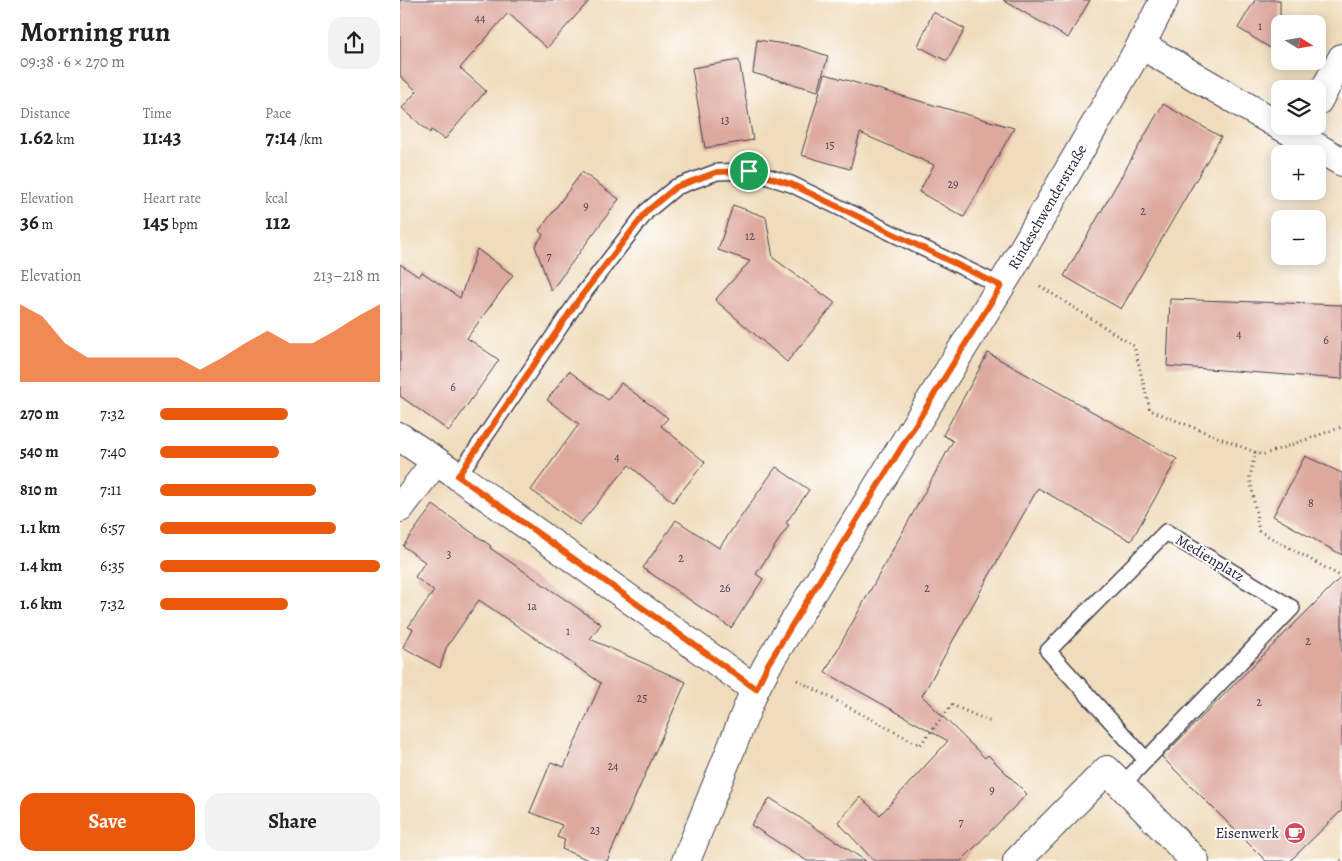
<!DOCTYPE html>
<html lang="en">
<head>
<meta charset="utf-8">
<style>
  :root { --surface:#fff; --page:#f2f2f2; --text:#202124; --muted:#757577; --accent:#ea580c }
  body { margin:0; font-family:Alegreya,serif; background:var(--page); color:var(--text); height:100vh; display:flex; flex-direction:column; font-size:19px; white-space:nowrap }
  * { box-sizing:border-box; margin:0 }
  p { font-size:16px; color:var(--muted) }
  .icon { flex:none; width:28px; height:28px; fill:none; stroke:currentColor; stroke-width:2; stroke-linecap:round; stroke-linejoin:round }
  .map { position:relative; flex:1; overflow:hidden }
  .details { display:flex; flex-direction:column; background:var(--surface); width:400px }
  .details>* { flex:none }
  .needle { width:32px; rotate:101deg }
  .tools { position:absolute; left:871px; top:15px; display:grid; gap:10px }
  .tools a { display:grid; place-items:center; width:55px; height:55px; border-radius:10px; background:var(--surface); box-shadow:0 2px 12px #0003; font-size:25px }
  .pin { position:absolute; display:grid; place-items:center; width:42px; height:42px; color:#fff; margin:-21px; border:2px solid #fff; border-radius:50%; box-shadow:0 1px 5px #0007 }
  .round { display:grid; place-items:center; flex:none; width:52px; height:52px; border-radius:15px; background:var(--page) }
  .head { display:flex; align-items:center; justify-content:space-between; height:85px; padding:0 20px }
  h1 { font-size:28px; font-weight:600; line-height:38px }
  .stats { display:grid; grid-template-columns:repeat(3,1fr); gap:8px; height:85px; padding:5px 20px }
  .stats div { display:grid; align-content:center }
  .stats b { font-size:21px; font-weight:600 }
  .stats small { font-size:14px; font-weight:400 }
  .stats p { font-size:14px }
  .chart { height:140px; padding:10px 20px }
  .chart p { display:flex; justify-content:space-between }
  .chart svg { width:100%; height:90px; margin-top:5px; fill:var(--accent); opacity:.7 }
  .primary-button { display:flex; gap:10px; margin-top:auto; padding:10px 20px }
  .primary-button a { flex:1; height:58px; border-radius:15px; background:var(--accent); color:#fff; font-size:20px; font-weight:600; line-height:58px; text-align:center }
  .primary-button a+a { background:var(--page); color:var(--text) }
  ul { padding:0 20px; list-style:none; font-size:16px }
  li { display:grid; grid-template-columns:80px 60px 1fr; align-items:center; height:38px }
  li i { height:12px; border-radius:6px; background:var(--accent) }
  main { display:flex; flex:1; min-height:0 }
  .map>svg:first-child { display:block }
  .building { fill:#dda89d }
  .lines { fill:none; stroke-linecap:round; stroke-linejoin:round }
  .service-casing { stroke:#413e4e; stroke-width:18 }
  .minor-casing { stroke:#413e4e; stroke-width:30 }
  .path { stroke:#413e4e; stroke-width:3; stroke-dasharray:1 4; stroke-linecap:butt }
  .service { stroke:#fff; stroke-width:15 }
  .minor { stroke:#fff; stroke-width:28 }
  .route-casing { stroke:#fff; stroke-width:10 }
  .route { stroke:#ea580c; stroke-width:6 }
  .labels { text-anchor:middle; dominant-baseline:central; stroke-width:4; stroke-linejoin:round; paint-order:stroke }
  .number-label { font-size:12px; fill:#514454 }
  .street-label { font-size:15px; fill:#22223b; stroke:#fff }
  .poi-label { font-size:15px; fill:#22223b; stroke:#fff; text-anchor:end }
</style>
</head>
<body>
<main>
<section class="details">
<div class="head"><div><h1>Morning run</h1><p>09:38 · 6 × 270 m</p></div><a class="round"><svg class="icon" aria-label="share" viewBox="0 0 24 24"><path d="M12 15V3M7 8l5-5 5 5M5 13v7h14v-7"/></svg></a></div>
<div class="stats">
<div><p>Distance</p><b>1.62<small> km</small></b></div>
<div><p>Time</p><b>11:43</b></div>
<div><p>Pace</p><b>7:14<small> /km</small></b></div>
</div>
<div class="stats">
<div><p>Elevation</p><b>36<small> m</small></b></div>
<div><p>Heart rate</p><b>145<small> bpm</small></b></div>
<div><p>kcal</p><b>112</b></div>
</div>
<div class="chart"><p><span>Elevation</span>213–218 m</p>
<svg viewBox="0 0 160 44" preserveAspectRatio="none"><path d="M0 44V6L10 12L20 25L30 32L40 32L50 32L60 32L70 32L80 38L90 32L100 25L110 19L120 25L130 25L140 19L150 12L160 6V44z"/></svg>
</div>
<ul>
<li><b>270 m</b>7:32<i style="width:58%"></i></li>
<li><b>540 m</b>7:40<i style="width:54%"></i></li>
<li><b>810 m</b>7:11<i style="width:71%"></i></li>
<li><b>1.1 km</b>6:57<i style="width:80%"></i></li>
<li><b>1.4 km</b>6:35<i style="width:100%"></i></li>
<li><b>1.6 km</b>7:32<i style="width:58%"></i></li>
</ul>
<div class="primary-button"><a>Save</a><a>Share</a></div>
</section>
<div class="map">
<svg width="942" height="861" viewBox="0 0 942 861">
  <rect width="100%" height="100%" fill="#fff"/>
  <filter id="ink" filterUnits="userSpaceOnUse"><feTurbulence type="fractalNoise" baseFrequency=".02" numOctaves="2"/><feDisplacementMap in="SourceGraphic" scale="10" xChannelSelector="R" yChannelSelector="G"/><feConvolveMatrix kernelMatrix="1 2 1 2 8 2 1 2 1" color-interpolation-filters="sRGB"/></filter>
  <filter id="wash" filterUnits="userSpaceOnUse"><feTurbulence type="fractalNoise" baseFrequency=".0096" numOctaves="4" result="noise"/><feDisplacementMap in="SourceGraphic" scale="20" xChannelSelector="R" yChannelSelector="G"/><feGaussianBlur stdDeviation="1.12" result="paint"/><feColorMatrix in="noise" values="0 0 0 0 0 0 0 0 0 0 0 0 0 0 0 0 0 1.4 0 .05"/><feComposite in="paint" operator="in"/></filter>
  <g filter="url(#wash)">
    <rect width="100%" height="100%" fill="#f0dcbb"/>
    <g id="blocks">
      <g class="building">
        <polygon points="0,0 190,0 147,48 108,13 60,68 86,91 45,139 31,130 30,133 2,108 17,91 0,76"/>
        <polygon points="603,0 690,0 668,38"/>
        <polygon points="855,0 880,0 880,54 838,28"/>
        <polygon points="533,12 565,29 547,61 518,46"/>
        <polygon points="357,40 398,46 428,56 418,91 353,73"/>
        <polygon points="339,60 353,140 305,148 292,68"/>
        <polygon points="425,74 614,128 564,217 519,192 534,165 460,133 450,169 401,155"/>
        <polygon points="763,104 821,137 721,309 664,276"/>
        <polygon points="182,172 219,199 151,291 135,246 143,235 139,231"/>
        <polygon points="333,205 366,217 373,258 435,303 387,362 315,300 350,261 318,250"/>
        <polygon points="77,249 113,275 67,338 99,360 49,431 0,396 0,264 19,277 22,272 60,298"/>
        <polygon points="770,299 942,305 942,379 767,366"/>
        <polygon points="588,353 777,459 731,541 638,488 522,696 585,758 588,755 627,794 561,861 474,861 438,822 460,797 480,815 548,741 425,672 553,441 543,435"/>
        <polygon points="169,371 208,400 221,383 268,418 261,426 305,462 273,502 229,465 179,525 131,490 179,424 147,400"/>
        <polygon points="905,456 942,473 942,555 873,516"/>
        <polygon points="376,467 409,490 386,523 389,525 356,574 363,579 331,628 243,568 276,520 319,548"/>
        <polygon points="33,505 91,546 90,548 201,624 190,639 286,682 207,861 191,861 162,849 165,840 157,837 162,825 130,812 151,762 164,767 201,683 79,600 46,648 40,668 3,647 13,629 8,627 34,591 15,577 25,562 3,546"/>
        <polygon points="942,576 942,810 890,861 866,861 762,757"/>
        <polygon points="370,798 466,861 407,861 351,825"/>
      </g>
    </g>
  </g>
  <g filter="url(#ink)">
    <use href="#blocks" fill-opacity="0" stroke="#413e4e" stroke-width="1"/>
    <g class="lines">
      <g class="service-casing">
        <g id="service">
          <polyline points="58,476 179,299 247,211 276,187 317,172 349,171 391,184 601,286"/>
          <polyline points="722,785 892,608 766,532 648,651 746,760"/>
        </g>
      </g>
      <g class="minor-casing">
        <g id="minor">
          <polyline points="741,45 880,126"/>
          <polyline points="918,101 942,58"/>
          <polyline points="881,126 942,162"/>
          <polyline points="0,437 58,476 355,689"/>
          <polyline points="0,508 36,461"/>
          <path id="s1" d="M286,861L355,689L368,664L612,268L741,45L764,0"/>
          <polyline points="617,861 707,770 795,861"/>
        </g>
      </g>
      <g class="path">
        <polyline points="640,286 734,346 750,410 862,455 942,427"/>
        <polyline points="855,452 850,477 859,531 942,577"/>
        <polyline points="397,680 520,745 552,705 591,722"/>
        <polyline points="941,861 942,860"/>
      </g>
      <use href="#service" class="service"/>
      <use href="#minor" class="minor"/>
    </g>
  </g>
  <g class="lines" filter="url(#ink)">
    <g class="route-casing">
      <polygon id="route" points="349,171 391,184 601,286 368,664 356,689 58,476 179,299 247,211 276,187 317,172"/>
    </g>
    <use href="#route" class="route"/>
  </g>
  <defs>
    <g id="cafe-disc" transform="scale(1.125)"><circle r="9.5" fill="#d1495b" stroke="#fff"/><path d="M-5.5-4.5H6V0H3Q3 3.5 0 3.5H-2.5Q-5.5 3.5-5.5 0ZM3-3.2v2h1.7v-2ZM-6 4.5H4V6H-6Z" fill="#fff"/></g>
  </defs>
  <g fill-rule="evenodd">
    <use href="#cafe-disc" x="895" y="833"/>
  </g>
  <g class="labels">
    <g class="number-label">
      <text x="80" y="18">44</text>
      <text x="860" y="26">1</text>
      <text x="325" y="120">13</text>
      <text x="430" y="145">15</text>
      <text x="553" y="184">29</text>
      <text x="186" y="206">9</text>
      <text x="743" y="211">2</text>
      <text x="350" y="236">12</text>
      <text x="149" y="256">7</text>
      <text x="839" y="334">4</text>
      <text x="926" y="340">6</text>
      <text x="53" y="387">6</text>
      <text x="217" y="457">4</text>
      <text x="911" y="503">8</text>
      <text x="49" y="554">3</text>
      <text x="281" y="558">2</text>
      <text x="325" y="588">26</text>
      <text x="527" y="588">2</text>
      <text x="132" y="606">1a</text>
      <text x="168" y="631">1</text>
      <text x="908" y="641">2</text>
      <text x="242" y="698">25</text>
      <text x="859" y="702">2</text>
      <text x="213" y="766">24</text>
      <text x="592" y="790">9</text>
      <text x="561" y="822">7</text>
      <text x="195" y="830">23</text>
    </g>
    <g class="street-label">
      <text stroke="none"><textPath href="#s1" startOffset="749">Rindeschwenderstraße</textPath></text>
      <text transform="translate(810 558) rotate(31)">Medienplatz</text>
    </g>
    <g class="poi-label">
      <text x="879" y="833">Eisenwerk</text>
    </g>
  </g>
</svg>
<div class="tools">
<a><svg class="needle" viewBox="-14 -14 28 28"><path d="M0-13l5 13h-10z" fill="#e53935"/><path d="M0 13l5-13h-10z" fill="#757577"/></svg></a>
<a><svg class="icon" aria-label="layers" viewBox="0 0 24 24"><path d="M12 4l9 5-9 5-9-5zM3 14l9 5 9-5"/></svg></a>
<a>+</a>
<a>−</a>
</div>
<div class="pin" style="left:349px;top:171px;background:#1e9e55"><svg class="icon" aria-label="arrive" viewBox="0 0 24 24"><path d="M6 21V4h12l-3 4 3 4H6"/></svg></div>
</div>
</main>
</body>
</html>
